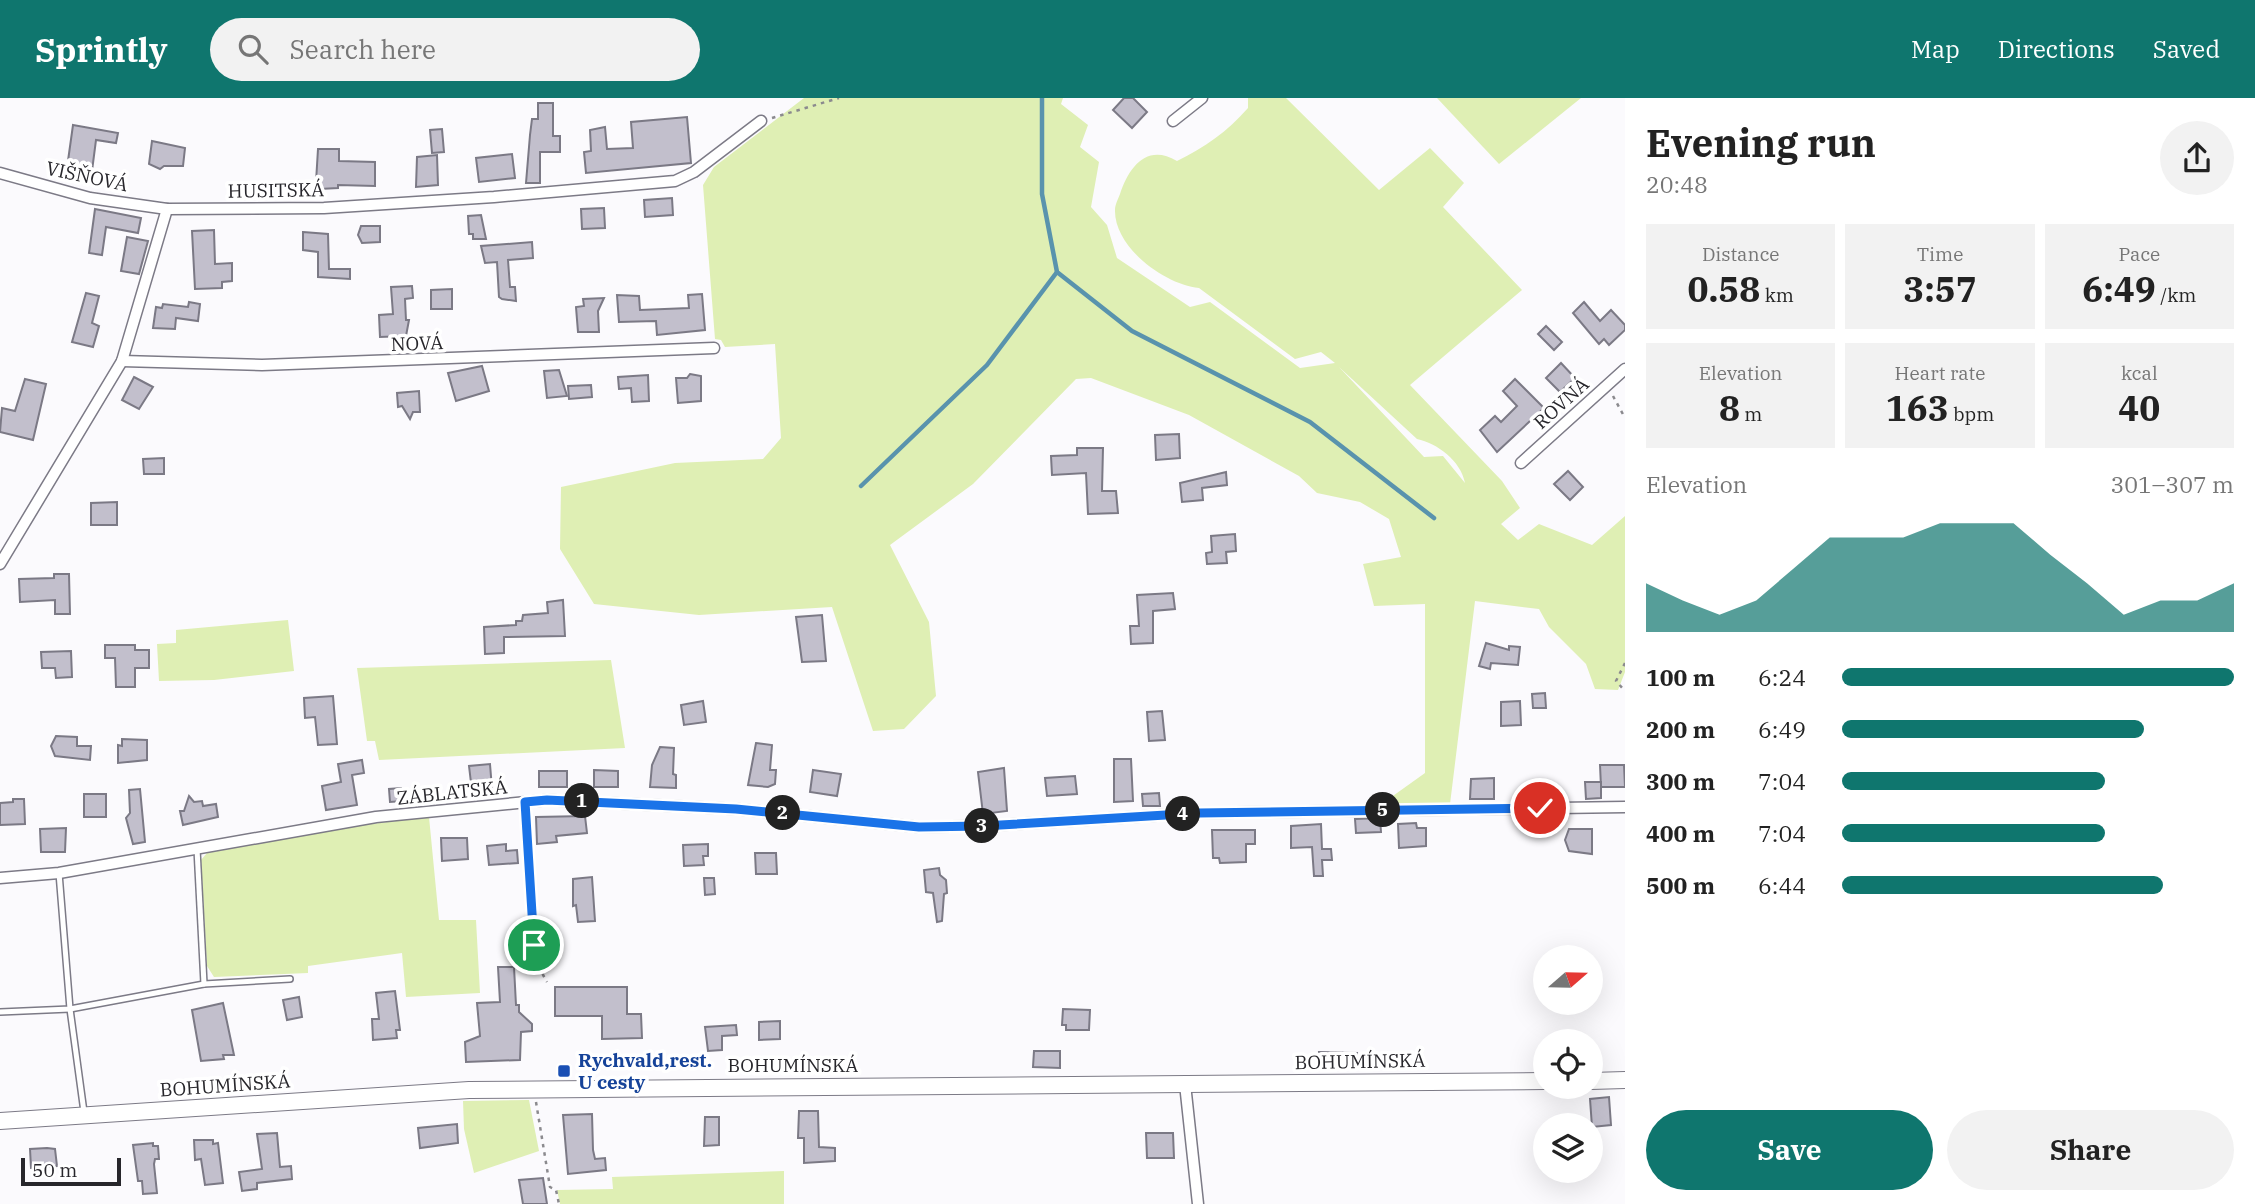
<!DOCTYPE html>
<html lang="en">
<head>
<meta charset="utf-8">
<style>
  :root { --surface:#fff; --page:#f2f2f2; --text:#222; --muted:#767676; --accent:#0f766e }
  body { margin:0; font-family:"IBM Plex Serif",serif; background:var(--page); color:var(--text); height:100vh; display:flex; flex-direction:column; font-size:26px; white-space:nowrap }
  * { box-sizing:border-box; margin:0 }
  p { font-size:23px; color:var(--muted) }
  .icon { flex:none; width:38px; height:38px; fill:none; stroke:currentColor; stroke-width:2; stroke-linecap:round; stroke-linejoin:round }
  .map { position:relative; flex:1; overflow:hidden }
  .side { display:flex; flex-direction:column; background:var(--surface); width:630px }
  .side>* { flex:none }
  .needle { width:46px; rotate:70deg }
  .controls { position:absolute; left:1533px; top:847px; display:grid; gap:14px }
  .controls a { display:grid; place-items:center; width:70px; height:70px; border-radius:50%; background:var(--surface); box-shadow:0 7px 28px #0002; font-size:35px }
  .scale { position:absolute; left:21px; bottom:18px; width:100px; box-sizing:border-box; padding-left:7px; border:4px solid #27262b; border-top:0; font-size:19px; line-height:24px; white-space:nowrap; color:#27262b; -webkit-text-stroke:5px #fff; paint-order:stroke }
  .pin { position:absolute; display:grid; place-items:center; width:60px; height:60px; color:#fff; margin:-30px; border:4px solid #fff; border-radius:50%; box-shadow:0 2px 7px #0007 }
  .km { position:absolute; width:35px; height:35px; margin:-18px; border-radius:50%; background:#222; color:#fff; font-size:19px; line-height:35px; text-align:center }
  .round { display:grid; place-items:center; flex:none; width:74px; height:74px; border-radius:37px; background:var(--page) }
  .overview { display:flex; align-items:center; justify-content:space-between; height:119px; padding:0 21px }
  h1 { font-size:38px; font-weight:800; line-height:52px }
  .figures { display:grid; grid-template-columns:repeat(3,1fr); gap:10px; height:119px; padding:7px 21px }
  .figures div { display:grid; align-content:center; border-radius:0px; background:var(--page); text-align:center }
  .figures b { font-size:35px; font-weight:800 }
  .figures small { font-size:19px; font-weight:400 }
  .figures p { font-size:19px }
  .chart { height:196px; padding:14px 21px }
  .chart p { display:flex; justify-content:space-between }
  .chart svg { width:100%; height:126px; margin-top:7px; fill:var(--accent); opacity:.7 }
  .cta { display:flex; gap:14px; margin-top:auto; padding:14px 21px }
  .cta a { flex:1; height:80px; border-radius:42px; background:var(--accent); color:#fff; font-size:28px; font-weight:800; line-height:80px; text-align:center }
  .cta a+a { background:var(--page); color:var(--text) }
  ul { padding:0 21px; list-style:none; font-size:23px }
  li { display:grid; grid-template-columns:112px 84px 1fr; align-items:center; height:52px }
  li i { height:18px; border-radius:9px; background:var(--accent) }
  header { display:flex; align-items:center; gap:42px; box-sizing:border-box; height:98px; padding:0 35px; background:var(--accent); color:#fff }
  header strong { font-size:33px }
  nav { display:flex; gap:38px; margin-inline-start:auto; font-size:24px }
  .search { width:490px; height:63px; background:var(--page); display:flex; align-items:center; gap:18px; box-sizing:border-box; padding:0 24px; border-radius:38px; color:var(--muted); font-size:26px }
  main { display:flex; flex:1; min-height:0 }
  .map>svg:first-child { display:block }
  .green { fill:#dfefb4; fill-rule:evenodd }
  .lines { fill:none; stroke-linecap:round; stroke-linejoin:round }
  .stream { stroke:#5993ad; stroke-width:4.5 }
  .building { fill:#c2bfcc; stroke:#7b7985; stroke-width:2 }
  .lane-casing { stroke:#7c7a86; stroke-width:8 }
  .street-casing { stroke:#7c7a86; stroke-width:13 }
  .secondary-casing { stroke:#7c7a86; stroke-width:18 }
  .path { stroke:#8b8a8e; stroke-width:2.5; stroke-dasharray:3.5 5; stroke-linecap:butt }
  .lane { stroke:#fff; stroke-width:5 }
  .street { stroke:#fff; stroke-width:10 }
  .secondary { stroke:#fff; stroke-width:16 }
  .route-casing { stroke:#fff; stroke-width:14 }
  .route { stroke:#1a73e8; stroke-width:9 }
  .transit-dot { fill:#1a4fb4; stroke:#fff; stroke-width:2.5 }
  .labels { text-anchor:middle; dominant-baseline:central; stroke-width:7; stroke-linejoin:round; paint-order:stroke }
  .street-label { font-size:19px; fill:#27262b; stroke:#fff }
  .transit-label { font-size:19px; font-weight:bold; fill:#164399; stroke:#fff; text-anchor:start }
</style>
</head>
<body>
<header>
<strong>Sprintly</strong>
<div class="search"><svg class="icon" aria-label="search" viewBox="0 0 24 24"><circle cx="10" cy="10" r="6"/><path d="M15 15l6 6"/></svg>Search here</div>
<nav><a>Map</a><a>Directions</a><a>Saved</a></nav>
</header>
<main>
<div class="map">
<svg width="1625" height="1106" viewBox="0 0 1625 1106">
  <rect width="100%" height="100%" fill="#fbfafd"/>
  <g class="green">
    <path d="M804,0H1063L1061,6L1088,27L1080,49L1099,64L1091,109L1107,127L1117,160L1190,209L1210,204L1300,270L1335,265L1321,254L1295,261L1199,190C1166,187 1114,150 1115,112C1115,107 1118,101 1120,96C1129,69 1147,45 1177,63C1205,49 1227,34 1248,10V0H1286L1379,92L1430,50L1464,85L1443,109L1522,192L1410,287L1502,383L1520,410L1501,426L1518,442L1539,426L1592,447L1625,418V574L1618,592L1595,591L1586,566L1549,529L1539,511L1475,503L1450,706L1383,705L1425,675V506L1374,508L1363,466L1401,459L1389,421L1360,404L1317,395L1299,378L1189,317L1091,280L1076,281L973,386L890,447L929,524L936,598L904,631L873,633L832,509L699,517L594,506L560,451L561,389L675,365L763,361L781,340L775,246L725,249L721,242L715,241L703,87L714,69ZM1339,269L1417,341C1437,345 1461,363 1465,385L1443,358L1424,359Z"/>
    <polygon points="1437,0 1581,0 1499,66"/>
    <polygon points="288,522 294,573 214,582 159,583 157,546 176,545 176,532"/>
    <polygon points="611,562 625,650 379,662 375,643 367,643 357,570"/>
    <polygon points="429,719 439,822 476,822 480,895 406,899 402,855 308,868 308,875 214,879 207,868 201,762 207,755 338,730"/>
    <polygon points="529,1002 539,1053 474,1075 464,1031 463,1003"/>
    <polygon points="784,1073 784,1106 560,1106 557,1092 613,1091 612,1079"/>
  </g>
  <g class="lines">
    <g class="stream">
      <polyline points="1042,0 1042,96 1057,174 1132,233 1310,324 1434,420"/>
      <polyline points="861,388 987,267 1057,174"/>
    </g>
  </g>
  <g class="building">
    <polygon points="1124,0 1133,0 1147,14 1132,30 1113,12"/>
    <polygon points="538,5 553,5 553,38 560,38 560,54 540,54 540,85 526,85 530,37 532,21 538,21"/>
    <polygon points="687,19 691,65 586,75 584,54 591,53 590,32 605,29 607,51 633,50 631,24"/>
    <polygon points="73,27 118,35 116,45 96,42 92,73 67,70"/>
    <polygon points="442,31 444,54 432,55 430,32"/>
    <polygon points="152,43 185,50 183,68 164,68 160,71 149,66"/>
    <polygon points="318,51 339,51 339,63 375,64 375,88 338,87 338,90 320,91 320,84 316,84"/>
    <polygon points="512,56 515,80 479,84 476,60"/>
    <polygon points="437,57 438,87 416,89 417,59"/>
    <polygon points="672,100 673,117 645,119 644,102"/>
    <polygon points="604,110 605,130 582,131 581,111"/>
    <polygon points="95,111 141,120 138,135 106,129 102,157 89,155"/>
    <polygon points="481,117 486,141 473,141 473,136 469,136 468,118"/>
    <polygon points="361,128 380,128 380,144 362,145 358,137"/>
    <polygon points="214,132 215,166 232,165 232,183 222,184 222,190 195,191 192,133"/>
    <polygon points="303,134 328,136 329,171 350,171 350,181 318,179 318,154 303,152"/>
    <polygon points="127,139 148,143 139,176 121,173"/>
    <polygon points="532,144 533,160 508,162 510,189 515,189 516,203 502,201 499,199 497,164 485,165 481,148"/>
    <polygon points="412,188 413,200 405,201 406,222 409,222 406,238 380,239 379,217 393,216 391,189"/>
    <polygon points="452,191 452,211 431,211 431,192"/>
    <polygon points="86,195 99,198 92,225 99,228 93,249 72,244"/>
    <polygon points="702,196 705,232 657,237 656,223 619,224 617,197 639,198 640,212 689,210 688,197"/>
    <polygon points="604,200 598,213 599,234 578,234 576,209 584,208 583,201"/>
    <polygon points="189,204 200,206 198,223 176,220 175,231 153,230 156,209 162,210 163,206 188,209"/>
    <polygon points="1584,204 1600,223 1611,212 1625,227 1625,232 1609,247 1604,241 1599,246 1573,215"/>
    <polygon points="1546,228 1562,244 1554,252 1538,236"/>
    <polygon points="1561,265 1575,280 1560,294 1546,280"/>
    <polygon points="482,268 489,293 456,303 448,275"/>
    <polygon points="559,272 567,298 547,300 544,273"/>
    <polygon points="690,276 701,278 701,303 678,305 676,280 687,280"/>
    <polygon points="648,277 649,303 632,304 631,290 619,291 618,279"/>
    <polygon points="134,279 153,289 139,311 122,302"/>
    <polygon points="25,281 46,286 33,342 0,334 2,310 15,313"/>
    <polygon points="1515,281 1544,310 1497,354 1480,332 1495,318 1501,324 1517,308 1503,293"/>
    <polygon points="591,287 592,299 569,301 568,288"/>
    <polygon points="419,293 420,314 413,314 410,321 402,308 398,309 397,295"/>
    <polygon points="1179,336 1180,360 1156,362 1155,337"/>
    <polygon points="1077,350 1103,350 1102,393 1116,393 1118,415 1088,416 1086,375 1052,377 1051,358 1077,357"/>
    <polygon points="164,360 164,376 144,376 143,361"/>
    <polygon points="1568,373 1583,389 1570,402 1554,386"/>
    <polygon points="1226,374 1227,387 1202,390 1203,402 1182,404 1180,385"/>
    <polygon points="117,404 117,427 91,427 91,405"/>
    <polygon points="1235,436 1236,453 1226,454 1227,465 1207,466 1206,455 1212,454 1211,438"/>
    <polygon points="54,476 69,476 70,516 55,516 55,502 20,504 19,481 54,480"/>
    <polygon points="1173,495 1175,511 1153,513 1153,545 1131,546 1130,528 1139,528 1137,497"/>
    <polygon points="563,502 565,538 504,539 504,555 485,556 484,529 516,527 516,523 522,523 523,517 548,515 547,504"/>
    <polygon points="822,517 826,563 802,564 796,519"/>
    <polygon points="1486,545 1509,552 1509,548 1520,549 1518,567 1491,565 1490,571 1479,568"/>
    <polygon points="105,547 135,547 135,552 149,552 149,570 135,570 135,589 116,589 115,560 105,560"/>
    <polygon points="71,553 72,579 56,580 55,570 42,570 41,554"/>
    <polygon points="1545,595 1546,610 1533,610 1532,596"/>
    <polygon points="333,598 337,646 318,647 315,619 305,620 304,600"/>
    <polygon points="703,603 706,624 684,627 681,607"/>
    <polygon points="1520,603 1521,627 1501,628 1501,604"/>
    <polygon points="1162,613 1165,642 1149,643 1147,614"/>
    <polygon points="56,638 77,639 77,648 91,648 90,662 55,658 51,648"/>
    <polygon points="122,641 147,642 147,662 118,665 118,647 122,648"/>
    <polygon points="756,645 772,647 770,672 776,672 775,686 768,689 748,687"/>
    <polygon points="660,649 674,650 673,676 676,677 676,690 650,689 652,667"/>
    <polygon points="1114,661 1131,661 1133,703 1114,704"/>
    <polygon points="362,662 364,675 352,677 357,707 326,712 322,688 341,684 338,666"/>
    <polygon points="490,666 492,691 472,693 469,668"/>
    <polygon points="1600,667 1624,667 1625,689 1601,689"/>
    <polygon points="1004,670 1007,713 983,716 978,674"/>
    <polygon points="594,672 618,673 618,689 594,689"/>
    <polygon points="813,672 841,676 837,698 810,694"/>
    <rect x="539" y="673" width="28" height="16"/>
    <polygon points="1075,678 1077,696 1047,698 1045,680"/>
    <polygon points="1494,680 1494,701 1470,701 1471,681"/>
    <polygon points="1585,684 1601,684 1601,700 1586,701"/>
    <polygon points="401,690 403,703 390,704 389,691"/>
    <polygon points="140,691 145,744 133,746 126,720 130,715 129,692"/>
    <polygon points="1159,695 1160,708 1143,708 1142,696"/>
    <rect x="84" y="696" width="22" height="23"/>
    <polygon points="189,698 194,704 202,703 203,708 216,706 218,719 183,727 180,713 184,713"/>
    <polygon points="13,701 24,701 25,726 0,727 0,705 13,704"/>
    <polygon points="585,718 587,735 556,738 557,744 537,746 536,719"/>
    <polygon points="1380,720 1381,734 1356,735 1355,721"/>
    <polygon points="1416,725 1417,730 1426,730 1426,748 1399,750 1398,726"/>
    <polygon points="1321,726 1322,751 1331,751 1332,762 1322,762 1323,778 1314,778 1312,749 1291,750 1291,728"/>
    <polygon points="66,730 65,754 41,754 40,731"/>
    <polygon points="1569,731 1592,731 1592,756 1569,753 1565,742"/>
    <polygon points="1212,732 1255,732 1255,746 1246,746 1246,764 1220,765 1219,760 1213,760"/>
    <polygon points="441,740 467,740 468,761 442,763"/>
    <polygon points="506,746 506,753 517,752 518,765 489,767 487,748"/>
    <polygon points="708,746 708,758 703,758 704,767 684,768 683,747"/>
    <polygon points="755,755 776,755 777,776 756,776"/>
    <polygon points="939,770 940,777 946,782 947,795 944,796 942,823 937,824 933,795 926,794 924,772"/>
    <polygon points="592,779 595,823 578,824 576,807 573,808 573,781"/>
    <polygon points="704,780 714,780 715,796 705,797"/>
    <polygon points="498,869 514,869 516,907 519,907 519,914 532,926 532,933 521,934 520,962 466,964 465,944 480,938 477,905 500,904"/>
    <polygon points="555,889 627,889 627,916 641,916 642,940 602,941 602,918 555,918"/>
    <polygon points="395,893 400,932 396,932 397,940 373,942 372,921 379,921 376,895"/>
    <polygon points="299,899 302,919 287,922 283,902"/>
    <polygon points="223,905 234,957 223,957 224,961 201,963 192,912"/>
    <polygon points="1063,911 1090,912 1089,932 1066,932 1066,927 1062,927"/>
    <polygon points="780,923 780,941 759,942 759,924"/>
    <polygon points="736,927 737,937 722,938 722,952 708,953 705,929"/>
    <polygon points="1034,953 1060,953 1060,970 1033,969"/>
    <polygon points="1319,954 1357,955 1356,967 1320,967"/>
    <polygon points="1609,999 1611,1027 1592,1029 1590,1001"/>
    <polygon points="799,1013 818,1013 819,1049 835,1050 835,1063 804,1065 804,1040 798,1040"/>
    <polygon points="592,1016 593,1052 595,1061 605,1060 606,1072 568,1076 563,1017"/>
    <polygon points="705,1019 719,1019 719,1047 704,1048"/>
    <polygon points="457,1026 458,1045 420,1050 418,1030"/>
    <polygon points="277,1035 280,1069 291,1068 292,1081 257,1085 257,1091 242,1093 239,1074 262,1071 257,1036"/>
    <polygon points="1146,1035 1173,1035 1174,1060 1147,1060"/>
    <polygon points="194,1042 213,1042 213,1046 218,1045 223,1085 205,1087 201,1061 195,1062"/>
    <polygon points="153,1045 153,1048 158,1048 159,1061 155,1061 154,1066 157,1095 143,1096 142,1083 138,1083 133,1047"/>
    <polygon points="47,1050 55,1051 57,1068 31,1070 30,1051"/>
    <polygon points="543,1080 547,1106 523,1106 519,1082"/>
  </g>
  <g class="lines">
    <g class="lane-casing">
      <g id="lane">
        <polyline points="197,751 204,886"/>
        <polyline points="59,775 70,911 84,1014"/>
        <polyline points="0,914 70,911 204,886 290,881"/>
      </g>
    </g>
    <g class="street-casing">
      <g id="street">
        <polyline points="1173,23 1202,0"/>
        <polyline points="0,75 90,100 167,111 324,110 494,99 675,83 694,74 761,23"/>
        <polyline points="122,263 262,267 714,250"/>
        <polyline points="1521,365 1625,271"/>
        <polyline points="0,466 122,263 167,111"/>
        <polyline points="0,780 59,775 376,719 547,702 736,711 919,729 983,728 1199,715 1625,709"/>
        <polyline points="1185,986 1198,1106"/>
      </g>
    </g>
    <g class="secondary-casing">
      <g id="secondary">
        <polyline points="1591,983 1625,982"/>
        <polyline points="0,1023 469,992 1545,983"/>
      </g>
    </g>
    <g class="path">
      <polyline points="772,20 839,0"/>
      <polyline points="1613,298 1625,320"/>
      <polyline points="1625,565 1616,583 1625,593"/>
      <path d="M526,716C529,759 525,850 547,884"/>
      <polyline points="536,1004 550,1089 556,1092 559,1106"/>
    </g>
    <use href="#lane" class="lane"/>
    <use href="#street" class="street"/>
    <use href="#secondary" class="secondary"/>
  </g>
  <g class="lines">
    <g class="route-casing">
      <polyline id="route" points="534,847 525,704 547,702 736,711 919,729 983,728 1199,715 1540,710"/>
    </g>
    <use href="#route" class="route"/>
  </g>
  <rect class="transit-dot" x="557" y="966" width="14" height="14" rx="3.5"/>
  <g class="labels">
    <g class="street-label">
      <text transform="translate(87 78) rotate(12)">VIŠŇOVÁ</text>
      <text transform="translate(276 92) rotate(-1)">HUSITSKÁ</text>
      <text transform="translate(417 245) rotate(-2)">NOVÁ</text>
      <text transform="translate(1561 305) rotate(-42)">ROVNÁ</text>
      <text transform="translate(452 694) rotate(-6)">ZÁBLATSKÁ</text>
      <text transform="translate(1360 963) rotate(-1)">BOHUMÍNSKÁ</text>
      <text x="793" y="967">BOHUMÍNSKÁ</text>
      <text transform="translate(225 987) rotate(-4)">BOHUMÍNSKÁ</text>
    </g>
    <g class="transit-label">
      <text x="578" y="962">Rychvald,rest.<tspan x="578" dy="22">U cesty</tspan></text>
    </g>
  </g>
</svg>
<div class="controls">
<a><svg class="needle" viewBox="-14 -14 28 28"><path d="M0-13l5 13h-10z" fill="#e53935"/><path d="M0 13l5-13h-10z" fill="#767676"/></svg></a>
<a><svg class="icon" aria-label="locate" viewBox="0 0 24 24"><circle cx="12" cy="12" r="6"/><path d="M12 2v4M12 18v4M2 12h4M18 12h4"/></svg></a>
<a><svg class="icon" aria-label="layers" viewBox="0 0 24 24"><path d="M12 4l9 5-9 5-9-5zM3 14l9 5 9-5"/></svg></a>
</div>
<div class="scale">50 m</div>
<div class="pin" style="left:534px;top:847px;background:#1e9e55"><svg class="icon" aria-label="arrive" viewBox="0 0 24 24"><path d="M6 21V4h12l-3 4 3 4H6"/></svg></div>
<div class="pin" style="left:1540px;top:710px;background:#d93025"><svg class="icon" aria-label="check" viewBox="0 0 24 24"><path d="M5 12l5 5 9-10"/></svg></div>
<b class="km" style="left:582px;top:703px">1</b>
<b class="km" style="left:783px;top:715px">2</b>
<b class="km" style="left:982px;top:728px">3</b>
<b class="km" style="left:1183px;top:716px">4</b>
<b class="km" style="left:1383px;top:712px">5</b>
</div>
<section class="side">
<div class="overview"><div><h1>Evening run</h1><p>20:48</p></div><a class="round"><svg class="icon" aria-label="share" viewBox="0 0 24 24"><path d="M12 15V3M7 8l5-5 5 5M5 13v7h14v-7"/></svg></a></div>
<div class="figures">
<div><p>Distance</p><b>0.58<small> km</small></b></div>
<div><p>Time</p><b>3:57</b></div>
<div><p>Pace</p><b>6:49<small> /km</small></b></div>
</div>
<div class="figures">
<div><p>Elevation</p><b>8<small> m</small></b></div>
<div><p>Heart rate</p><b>163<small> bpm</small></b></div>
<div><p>kcal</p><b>40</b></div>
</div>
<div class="chart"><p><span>Elevation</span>301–307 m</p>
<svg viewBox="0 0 160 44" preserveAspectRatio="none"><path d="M0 44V27L10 33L20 38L30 33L40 22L50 11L60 11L70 11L80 6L90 6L100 6L110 17L120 27L130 38L140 33L150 33L160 27V44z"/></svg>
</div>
<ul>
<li><b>100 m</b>6:24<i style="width:100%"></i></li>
<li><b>200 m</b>6:49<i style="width:77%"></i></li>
<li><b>300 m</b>7:04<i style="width:67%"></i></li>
<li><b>400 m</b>7:04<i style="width:67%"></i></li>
<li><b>500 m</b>6:44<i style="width:82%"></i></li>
</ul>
<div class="cta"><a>Save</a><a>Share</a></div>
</section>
</main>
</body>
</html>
